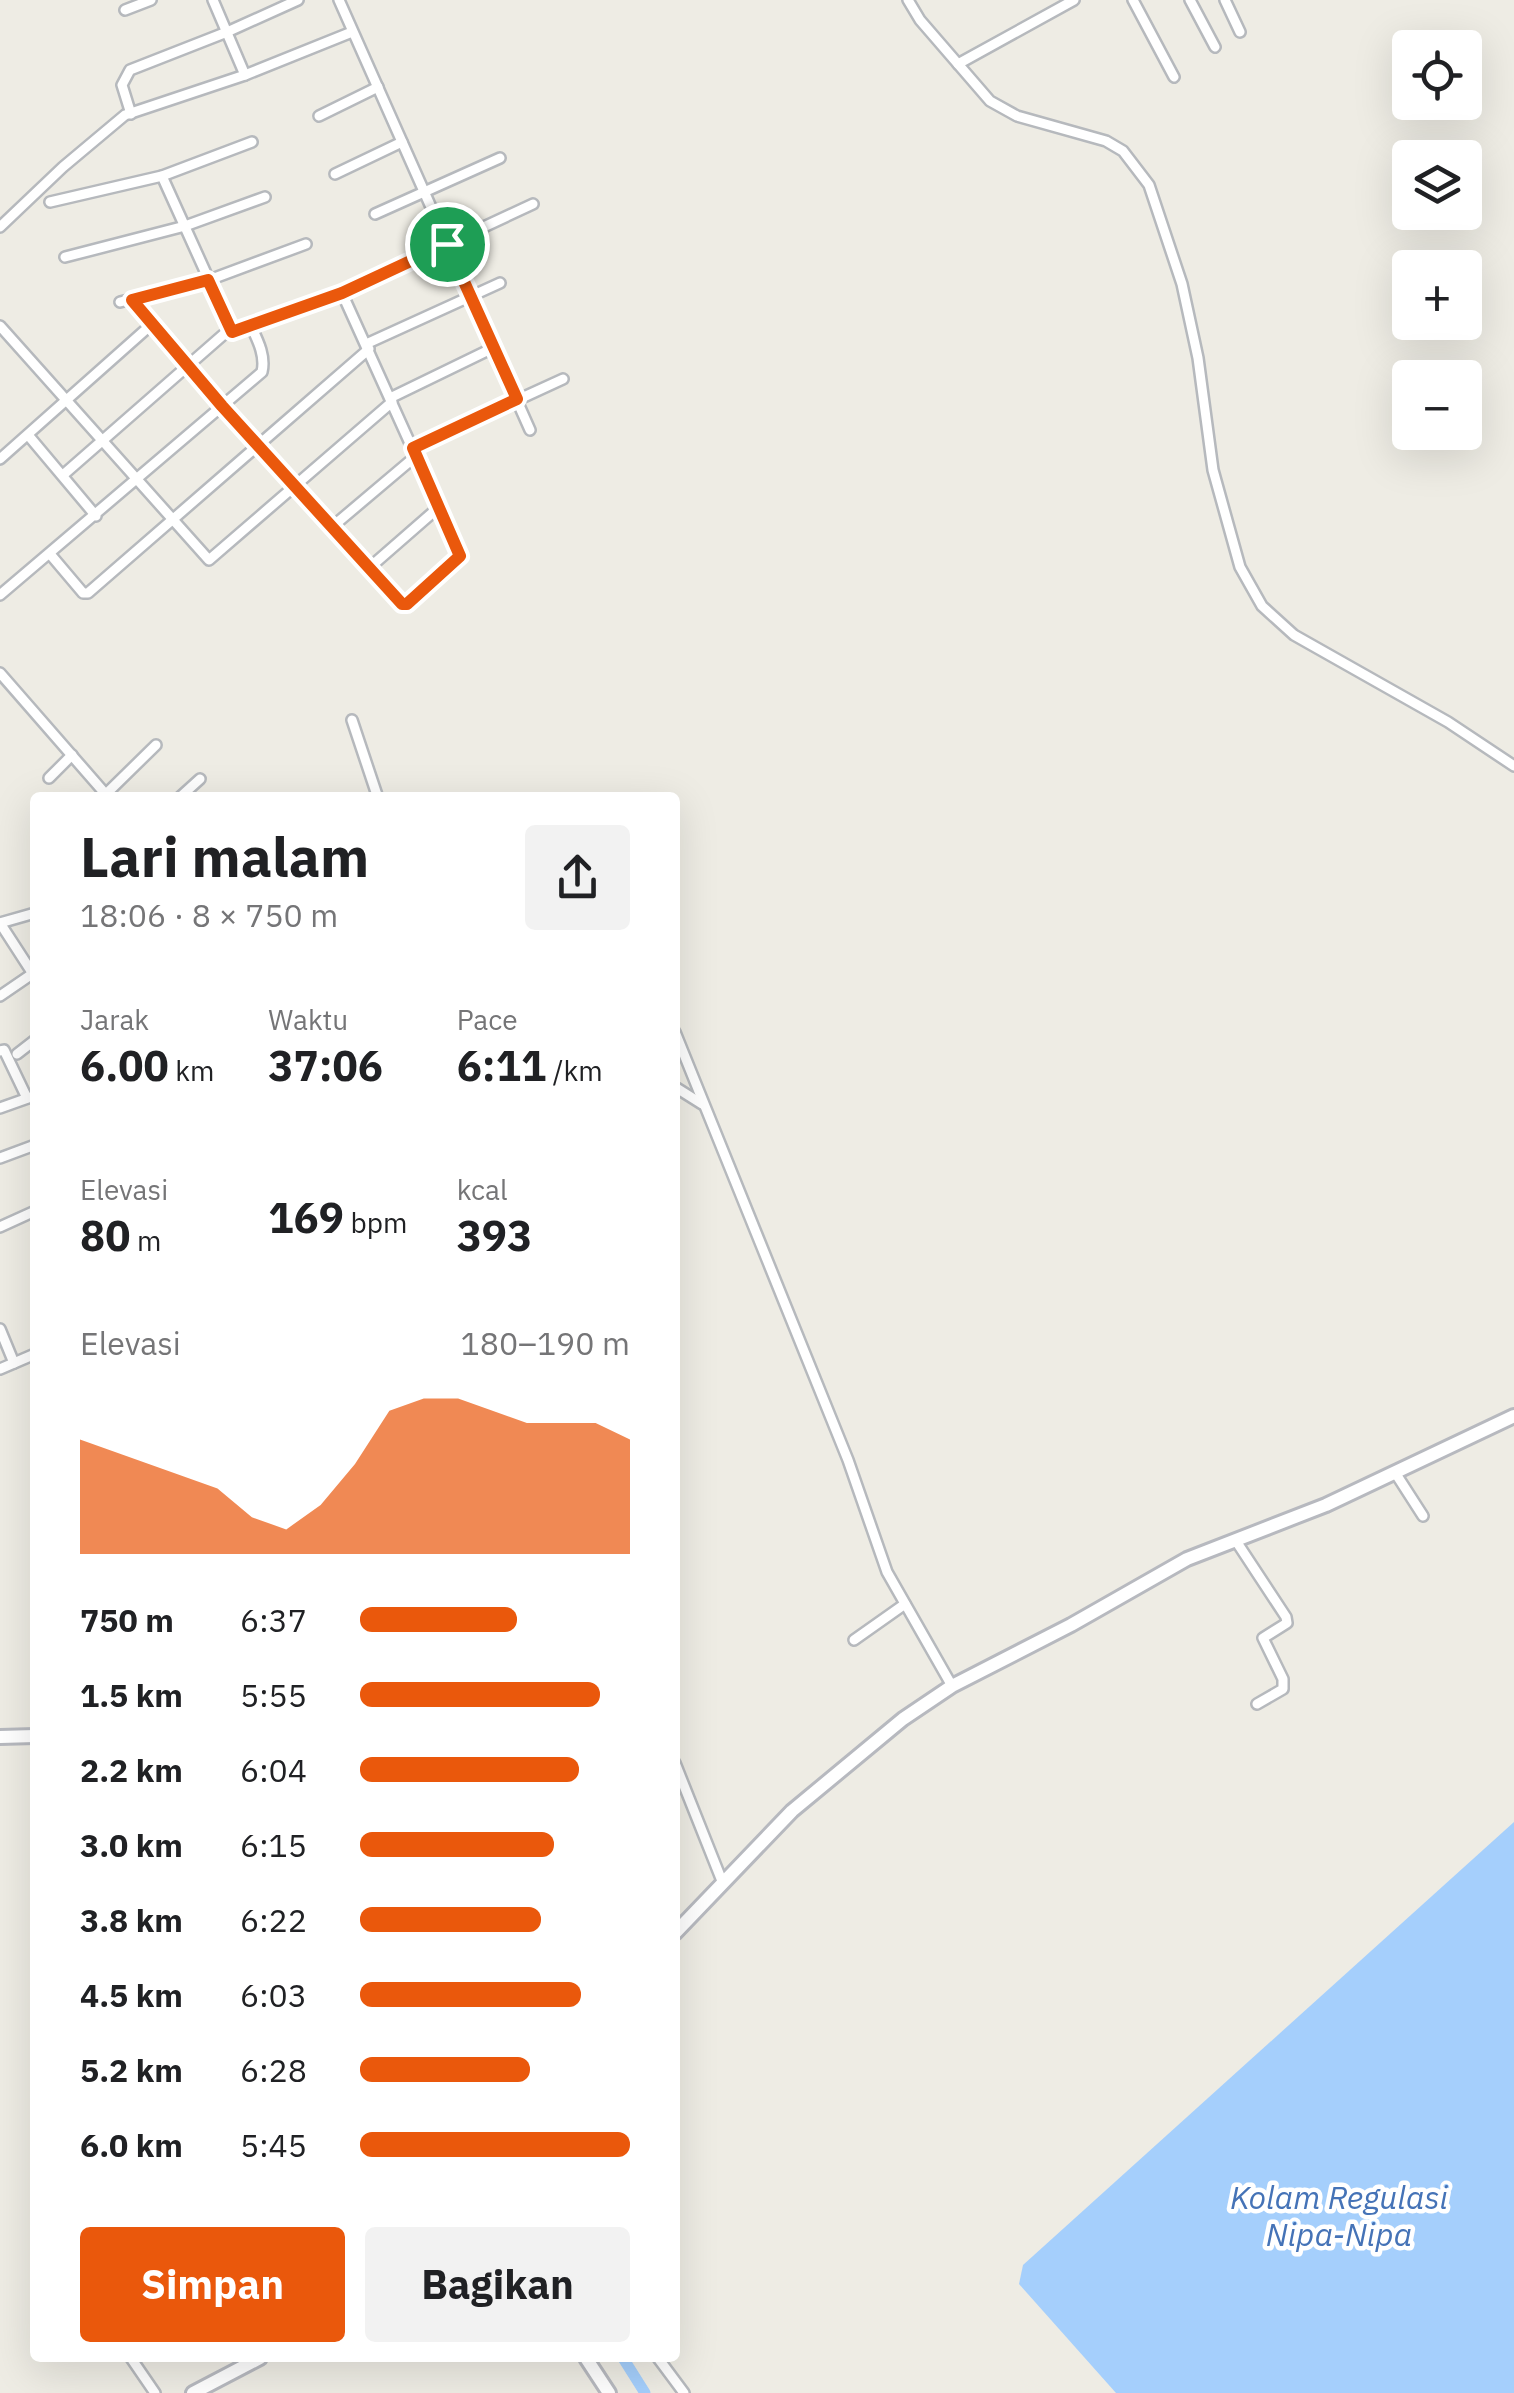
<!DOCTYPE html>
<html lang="id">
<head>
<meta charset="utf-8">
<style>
  :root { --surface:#fff; --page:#f2f2f2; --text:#202124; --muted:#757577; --accent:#ea580c }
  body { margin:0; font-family:"IBM Plex Sans",sans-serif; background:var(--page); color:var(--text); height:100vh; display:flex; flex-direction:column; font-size:38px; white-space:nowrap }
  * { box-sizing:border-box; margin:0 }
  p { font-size:32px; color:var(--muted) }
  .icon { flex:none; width:55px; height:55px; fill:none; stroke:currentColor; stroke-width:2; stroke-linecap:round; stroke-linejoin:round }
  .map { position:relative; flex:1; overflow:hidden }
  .details { position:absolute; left:30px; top:792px; width:650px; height:1570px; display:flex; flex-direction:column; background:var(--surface); border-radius:10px; box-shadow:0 10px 40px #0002 }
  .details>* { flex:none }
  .tools { position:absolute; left:1392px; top:30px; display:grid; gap:20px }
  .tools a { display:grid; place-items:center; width:90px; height:90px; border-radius:10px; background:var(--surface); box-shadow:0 10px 40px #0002; font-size:50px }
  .pin { position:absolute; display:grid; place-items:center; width:85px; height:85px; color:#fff; margin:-42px; border:5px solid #fff; border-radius:50%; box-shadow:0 2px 10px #0007 }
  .round { display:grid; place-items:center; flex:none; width:105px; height:105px; border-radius:10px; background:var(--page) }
  .head { display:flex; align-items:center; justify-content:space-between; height:170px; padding:0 50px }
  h1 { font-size:55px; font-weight:800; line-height:75px }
  .stats { display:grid; grid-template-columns:repeat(3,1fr); gap:15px; height:170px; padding:10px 50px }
  .stats div { display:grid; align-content:center }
  .stats b { font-size:42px; font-weight:800 }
  .stats small { font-size:28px; font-weight:400 }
  .stats p { font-size:28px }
  .chart { height:280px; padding:20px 50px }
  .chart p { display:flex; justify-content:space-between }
  .chart svg { width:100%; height:180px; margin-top:10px; fill:var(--accent); opacity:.7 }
  .action { display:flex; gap:20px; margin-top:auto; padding:20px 50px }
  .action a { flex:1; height:115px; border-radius:10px; background:var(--accent); color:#fff; font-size:40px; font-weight:800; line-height:115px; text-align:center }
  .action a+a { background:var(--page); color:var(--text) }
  ul { padding:0 50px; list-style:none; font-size:32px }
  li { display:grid; grid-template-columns:160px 120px 1fr; align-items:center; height:75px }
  li i { height:25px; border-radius:12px; background:var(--accent) }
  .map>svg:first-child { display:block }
  .water { fill:#a5cffc }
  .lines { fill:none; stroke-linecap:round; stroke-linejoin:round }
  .canal { stroke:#a5cffc; stroke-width:11 }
  .street-casing { stroke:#b6b9bd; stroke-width:14 }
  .secondary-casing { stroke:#b7b9bf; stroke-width:18 }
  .street { stroke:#fff; stroke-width:9 }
  .secondary { stroke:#fff; stroke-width:12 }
  .route-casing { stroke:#fff; stroke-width:20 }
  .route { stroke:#ea580c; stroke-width:12 }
  .labels { text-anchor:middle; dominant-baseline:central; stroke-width:9; stroke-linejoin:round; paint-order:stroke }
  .water-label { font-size:32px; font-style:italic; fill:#4573b7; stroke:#fff }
</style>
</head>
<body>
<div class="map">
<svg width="1514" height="2393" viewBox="0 0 1514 2393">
  <rect width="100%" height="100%" fill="#eeece4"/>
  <polygon class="water" points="1514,1822 1514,2393 1116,2393 1019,2284 1023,2265"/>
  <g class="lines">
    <polyline class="canal" points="623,2358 645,2393"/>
    <g class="street-casing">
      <g id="street">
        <polyline points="213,0 245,75"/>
        <polyline points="339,0 530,430"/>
        <polyline points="908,0 920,20 990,101 1017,116 1106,141 1123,151 1149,185 1182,284 1198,358 1213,470 1240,567 1262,606 1294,635 1448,722 1514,766"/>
        <polyline points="1133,0 1174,77"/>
        <polyline points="1190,0 1215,47"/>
        <polyline points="1225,0 1240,32"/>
        <polyline points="125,10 151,0"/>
        <polyline points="958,64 1074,0"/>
        <polyline points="131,114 122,85 130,70 227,32 298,0"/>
        <polyline points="319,116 378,87"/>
        <polyline points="335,174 402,142"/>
        <polyline points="162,176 209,280 306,244"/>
        <polyline points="50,202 162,176 252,142"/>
        <polyline points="375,214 500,158"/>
        <polyline points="0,227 63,167 125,115 245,75 352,32"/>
        <polyline points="65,257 185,226 265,197"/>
        <polyline points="131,300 222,406 397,601 407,604 461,556 342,293"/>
        <polyline points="120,302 209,280 232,332"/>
        <polyline points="0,326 209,560 392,402"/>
        <polyline points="366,344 500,283"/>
        <polyline points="390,398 495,347"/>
        <polyline points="28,435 96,516"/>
        <polyline points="413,448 563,379"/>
        <polyline points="0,459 152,324"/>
        <polyline points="63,475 223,335 342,293 533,204"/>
        <polyline points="332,527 416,456"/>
        <polyline points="50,554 83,593 88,593 369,349"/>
        <polyline points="368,569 439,507"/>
        <path d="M0,595L262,372C266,355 257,339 250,324"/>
        <polyline points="0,673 109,798"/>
        <polyline points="352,720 378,798"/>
        <polyline points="49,778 72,755"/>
        <polyline points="106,794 156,745"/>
        <polyline points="179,798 200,779"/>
        <polyline points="0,923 35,977"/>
        <polyline points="0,923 35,913"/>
        <polyline points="0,996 35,972"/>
        <polyline points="675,1032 848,1460 887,1572 952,1686"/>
        <polyline points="0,1051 4,1050 27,1098"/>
        <polyline points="17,1054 35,1040"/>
        <polyline points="675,1087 702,1104"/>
        <polyline points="0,1108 31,1097"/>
        <polyline points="0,1158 35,1145"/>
        <polyline points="0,1227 35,1211"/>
        <polyline points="0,1329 14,1363"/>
        <polyline points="0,1369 35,1354"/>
        <polyline points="1396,1474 1423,1516"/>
        <polyline points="1236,1541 1286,1617 1287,1623 1263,1638 1283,1679 1283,1689 1257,1704"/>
        <polyline points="854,1640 905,1604"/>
        <polyline points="675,1763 722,1881"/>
        <polyline points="131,2358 155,2393"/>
        <polyline points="658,2358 684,2393"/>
      </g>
    </g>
    <g class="secondary-casing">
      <g id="secondary">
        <polyline points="0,1737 35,1736"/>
        <polyline points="675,1933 792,1811 903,1719 952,1686 1071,1625 1187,1559 1326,1505 1514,1416"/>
        <polyline points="586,2358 609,2393"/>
        <polyline points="193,2393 260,2358"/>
      </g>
    </g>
    <use href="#street" class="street"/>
    <use href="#secondary" class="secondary"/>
  </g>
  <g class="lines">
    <g class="route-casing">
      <polygon id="route" points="447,244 517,399 413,448 460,556 407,604 402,604 222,406 132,300 208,280 232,332 342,293"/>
    </g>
    <use href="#route" class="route"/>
  </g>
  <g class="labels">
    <g class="water-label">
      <text x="1339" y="2197">Kolam Regulasi<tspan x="1339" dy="37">Nipa-Nipa</tspan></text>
    </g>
  </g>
</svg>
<div class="tools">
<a><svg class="icon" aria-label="locate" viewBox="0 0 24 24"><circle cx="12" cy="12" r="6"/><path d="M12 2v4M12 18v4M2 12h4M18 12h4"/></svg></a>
<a><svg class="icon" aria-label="layers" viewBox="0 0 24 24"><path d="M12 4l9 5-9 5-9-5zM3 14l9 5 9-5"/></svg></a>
<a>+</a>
<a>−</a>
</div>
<div class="pin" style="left:447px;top:244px;background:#1e9e55"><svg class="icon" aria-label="arrive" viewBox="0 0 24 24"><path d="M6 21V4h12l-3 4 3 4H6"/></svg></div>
<section class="details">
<div class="head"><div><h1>Lari malam</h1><p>18:06 · 8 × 750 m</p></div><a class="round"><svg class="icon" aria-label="share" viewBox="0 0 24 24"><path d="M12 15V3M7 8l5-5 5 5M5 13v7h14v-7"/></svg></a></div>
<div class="stats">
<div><p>Jarak</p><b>6.00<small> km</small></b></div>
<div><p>Waktu</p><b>37:06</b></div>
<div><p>Pace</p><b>6:11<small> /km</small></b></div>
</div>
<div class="stats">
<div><p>Elevasi</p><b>80<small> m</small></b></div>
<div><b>169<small> bpm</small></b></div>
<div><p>kcal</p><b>393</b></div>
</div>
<div class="chart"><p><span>Elevasi</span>180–190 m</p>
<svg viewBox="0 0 160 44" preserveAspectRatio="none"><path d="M0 44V16L10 19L20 22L30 25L40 28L50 35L60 38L70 32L80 22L90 9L100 6L110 6L120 9L130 12L140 12L150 12L160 16V44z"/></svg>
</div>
<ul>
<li><b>750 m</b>6:37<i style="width:58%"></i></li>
<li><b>1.5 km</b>5:55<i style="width:89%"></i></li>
<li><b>2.2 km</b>6:04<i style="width:81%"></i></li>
<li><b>3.0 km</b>6:15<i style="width:72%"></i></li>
<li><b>3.8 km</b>6:22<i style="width:67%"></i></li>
<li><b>4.5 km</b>6:03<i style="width:82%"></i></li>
<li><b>5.2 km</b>6:28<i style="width:63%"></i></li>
<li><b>6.0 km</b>5:45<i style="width:100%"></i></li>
</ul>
<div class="action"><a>Simpan</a><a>Bagikan</a></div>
</section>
</div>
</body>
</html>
